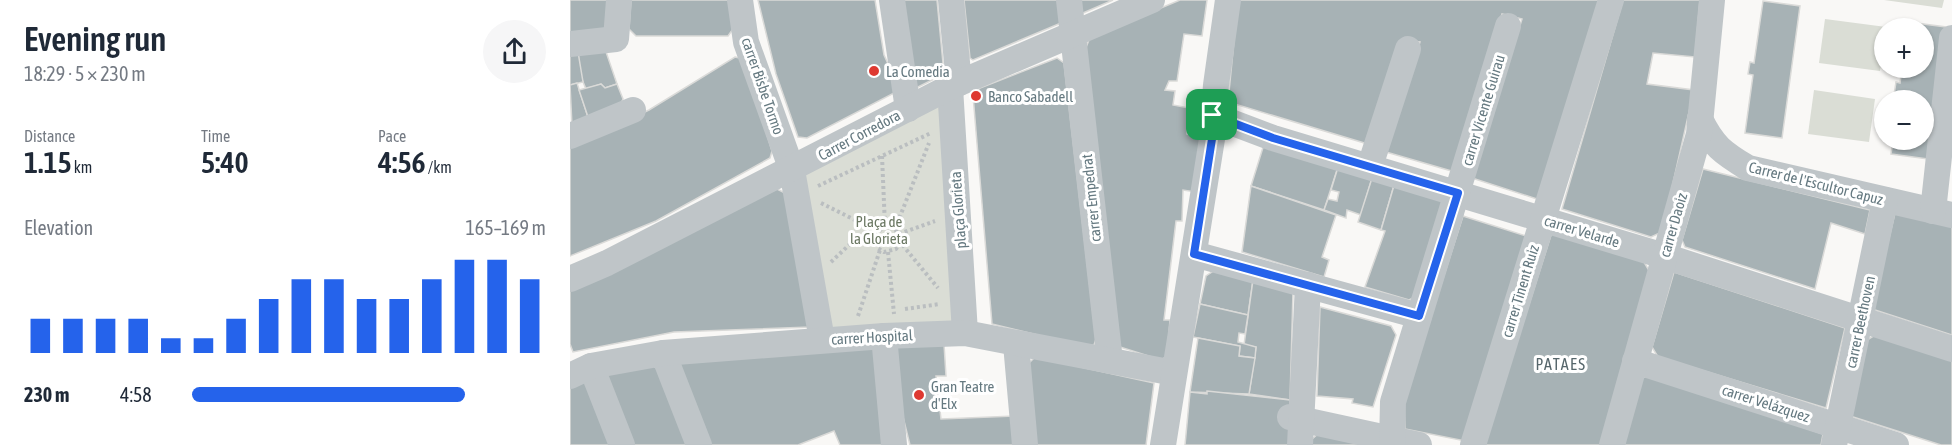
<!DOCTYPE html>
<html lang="en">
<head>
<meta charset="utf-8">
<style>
  :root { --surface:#fff; --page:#f6f6f7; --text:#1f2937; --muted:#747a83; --accent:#2563eb }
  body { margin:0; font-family:"Asap Condensed",sans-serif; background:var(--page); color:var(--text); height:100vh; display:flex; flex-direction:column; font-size:22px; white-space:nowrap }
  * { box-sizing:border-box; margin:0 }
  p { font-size:20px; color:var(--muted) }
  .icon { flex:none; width:33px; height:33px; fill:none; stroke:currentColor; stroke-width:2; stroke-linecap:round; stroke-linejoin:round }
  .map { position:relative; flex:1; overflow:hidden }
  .side { display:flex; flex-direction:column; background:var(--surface); width:570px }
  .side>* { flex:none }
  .buttons { position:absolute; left:1304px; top:18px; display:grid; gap:12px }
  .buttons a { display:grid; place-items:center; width:60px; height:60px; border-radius:50%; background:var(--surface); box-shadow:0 2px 4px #0004; font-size:30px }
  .pin { position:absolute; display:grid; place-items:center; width:51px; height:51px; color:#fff; margin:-26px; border-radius:12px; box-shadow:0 3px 9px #0006 }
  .round { display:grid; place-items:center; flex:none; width:63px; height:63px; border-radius:32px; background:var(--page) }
  .summary { display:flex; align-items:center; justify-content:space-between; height:102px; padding:0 24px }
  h1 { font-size:33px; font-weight:600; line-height:45px }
  .metrics { display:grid; grid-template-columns:repeat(3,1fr); gap:9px; height:102px; padding:6px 24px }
  .metrics div { display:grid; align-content:center }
  .metrics b { font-size:30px; font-weight:600 }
  .metrics small { font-size:16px; font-weight:400 }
  .metrics p { font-size:16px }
  .chart { height:168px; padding:12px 24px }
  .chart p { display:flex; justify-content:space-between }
  .chart svg { width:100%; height:108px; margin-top:6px; stroke:var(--accent); stroke-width:6 }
  ul { padding:0 24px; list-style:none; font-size:20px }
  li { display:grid; grid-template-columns:96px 72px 1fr; align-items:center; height:45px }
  li i { height:15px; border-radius:8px; background:var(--accent) }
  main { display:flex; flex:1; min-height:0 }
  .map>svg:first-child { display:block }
  .green { fill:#daddd5 }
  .building { fill:#a7b2b5; stroke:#dadad8; stroke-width:1.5 }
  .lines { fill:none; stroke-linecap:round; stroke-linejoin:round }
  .path { stroke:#babec0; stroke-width:4; stroke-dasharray:3 3; stroke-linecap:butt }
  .minor { stroke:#bfc5c8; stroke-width:26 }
  .route-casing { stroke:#fff; stroke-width:12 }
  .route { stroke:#2563eb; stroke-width:8 }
  .poi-dot { fill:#de3931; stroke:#fff; stroke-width:2 }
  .labels { text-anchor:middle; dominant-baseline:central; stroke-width:6; stroke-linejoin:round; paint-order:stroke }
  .poi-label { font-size:15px; fill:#657980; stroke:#fff; text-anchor:start }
  .street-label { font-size:15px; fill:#657980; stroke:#fff }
  .park-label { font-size:15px; fill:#6b7863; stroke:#fff }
  .neighbourhood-label { font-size:16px; letter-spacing:1.5px; fill:#56666b; stroke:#fff }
</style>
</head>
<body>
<main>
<section class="side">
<div class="summary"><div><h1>Evening run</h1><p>18:29 · 5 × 230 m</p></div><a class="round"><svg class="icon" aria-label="share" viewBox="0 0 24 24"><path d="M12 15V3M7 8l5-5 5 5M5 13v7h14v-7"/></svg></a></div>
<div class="metrics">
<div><p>Distance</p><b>1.15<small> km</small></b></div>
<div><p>Time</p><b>5:40</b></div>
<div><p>Pace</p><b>4:56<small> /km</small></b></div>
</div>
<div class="chart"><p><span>Elevation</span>165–169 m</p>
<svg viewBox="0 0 160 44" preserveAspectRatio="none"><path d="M5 44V30M15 44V30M25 44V30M35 44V30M45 44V38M55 44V38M65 44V30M75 44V22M85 44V14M95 44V14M105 44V22M115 44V22M125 44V14M135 44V6M145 44V6M155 44V14"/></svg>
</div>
<ul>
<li><b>230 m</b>4:58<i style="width:77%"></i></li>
</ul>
</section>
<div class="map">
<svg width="1382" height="445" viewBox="0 0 1382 445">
  <rect width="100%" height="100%" fill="#f9f8f6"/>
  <g class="green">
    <polygon points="1314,0 1374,0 1372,8"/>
    <polygon points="1255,19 1316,27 1310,71 1249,63"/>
    <polygon points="1244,90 1305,99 1299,142 1238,134"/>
    <polygon points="381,97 399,329 246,336 216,180"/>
  </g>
  <g class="building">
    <polygon points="0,0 41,0 41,37 0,41"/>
    <polygon points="61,0 160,0 165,26 158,36 66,36 59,29"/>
    <polygon points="188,0 305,0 314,55 330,90 237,138 228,137 206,74"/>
    <polygon points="332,0 367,0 374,74 344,89"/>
    <polygon points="394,0 488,0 491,23 403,60 400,58"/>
    <polygon points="504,0 543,0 513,13"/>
    <polygon points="610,0 637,0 632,36 614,34 607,81 599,81 595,90 605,91 603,105 619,108 617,134 633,138 626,192 613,190 612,221 606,221 594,320 600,320 597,356 591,360 550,347 515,50 519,40 526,35"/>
    <polygon points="668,0 1030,0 970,200 902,178 952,19 932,14 885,172 816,152 850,42 834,40 801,145 658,102"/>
    <polygon points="1053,0 1130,0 1125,57 1083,53 1077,84 1124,90 1092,232 1081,237 992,209"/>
    <polygon points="1193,1 1230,6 1212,138 1175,133 1183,75 1178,74 1180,62 1184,63"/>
    <polygon points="1338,22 1376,27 1358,159 1321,154 1323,140 1353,140 1353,100 1328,100 1329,95 1324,95 1326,82 1330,83 1332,68 1353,68 1353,28 1338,28"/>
    <polygon points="33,43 47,84 35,88 31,84 16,89 11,77 7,46"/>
    <polygon points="7,46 13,82 0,85 0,47"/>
    <polygon points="165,57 174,59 202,151 200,158 86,221 0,256 0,147 79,110"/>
    <polygon points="487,58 494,63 526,339 524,345 517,347 422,324 403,95 410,88"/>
    <polygon points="7,83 19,120 2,126 0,85"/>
    <polygon points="31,84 35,88 47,84 53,99 48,110 19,120 9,90"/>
    <polygon points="695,141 769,164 754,210 681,186"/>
    <polygon points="769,164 803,175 791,215 777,210 776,218 754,210 758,199 767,201 769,192 761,190"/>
    <polygon points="1133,169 1300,210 1295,234 1261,223 1245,289 1115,247 1112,240"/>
    <polygon points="803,175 825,182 811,230 788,222"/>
    <polygon points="825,182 872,196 874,203 845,297 839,300 795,287 815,231 811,230"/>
    <polygon points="681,186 766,215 752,257 759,260 754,277 672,252"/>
    <polygon points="207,189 215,193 241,327 104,332 3,352 0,344 0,287"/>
    <polygon points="1325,213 1382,225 1382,335 1302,309"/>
    <polygon points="893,216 959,237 895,441 835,429 834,400"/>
    <polygon points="982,232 1074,262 1081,274 1033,445 914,445"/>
    <polygon points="645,270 683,280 678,315 630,304 636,276"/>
    <polygon points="1104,272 1275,328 1256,408 1088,357 1082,347"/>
    <polygon points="683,280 723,291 720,400 679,394 686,347 674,345"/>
    <polygon points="630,304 678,315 675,334 669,333 668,342 686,347 685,358 669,356 670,346 623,337"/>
    <polygon points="750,307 821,326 826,335 803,407 782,403 783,399 747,396"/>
    <polygon points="1305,335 1382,361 1382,445 1371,445 1280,416 1297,340"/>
    <polygon points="628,338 670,346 669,356 685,358 679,394 620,392"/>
    <polygon points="374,344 376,376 366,376 371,419 445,416 448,445 340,445 332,413 325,345"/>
    <polygon points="309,347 321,445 270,445 264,431 228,445 134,445 104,368 111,358"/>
    <polygon points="465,357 584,383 576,445 463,445 456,366"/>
    <polygon points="80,364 92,371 119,445 60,445 29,374"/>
    <polygon points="1079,375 1253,434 1251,445 1054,445 1072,378"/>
    <polygon points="9,381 19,384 46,445 0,445 0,384"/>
    <polygon points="637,391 720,400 720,445 615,445 620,392 637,394"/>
    <polygon points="749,433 809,445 741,445 741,440"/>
  </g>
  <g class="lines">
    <g class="path">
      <polyline points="312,156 315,226"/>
      <polyline points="248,186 361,133"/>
      <polyline points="251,203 307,231"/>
      <polyline points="325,229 359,143"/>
      <polyline points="329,234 365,221"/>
      <polyline points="330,242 326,249 314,252 306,247 305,234 315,226 326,230 330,242 368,288"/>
      <polyline points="318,252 324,314"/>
      <polyline points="261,262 279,245 304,239"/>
      <polyline points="335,309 370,304"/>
      <polyline points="288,316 310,250"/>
    </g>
    <g class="minor">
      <polyline points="170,0 176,42 222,170 252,340"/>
      <polyline points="322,0 338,109"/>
      <polyline points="381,0 389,83"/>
      <polyline points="499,0 540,361"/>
      <polyline points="0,44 46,39 49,0"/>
      <polyline points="380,87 395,333"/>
      <polyline points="642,115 703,138 1094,256 1382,349"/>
      <path d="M1130,119C1143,146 1153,153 1178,168L1382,215"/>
      <polyline points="0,136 63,110"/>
      <polyline points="800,166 838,49"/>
      <polyline points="1363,211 1382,38"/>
      <polyline points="624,254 849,316"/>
      <polyline points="0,279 37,263 380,87 582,0"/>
      <polyline points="314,336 324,445"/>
      <polyline points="446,344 455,445"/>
      <polyline points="93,353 129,445"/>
      <polyline points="1065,361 1326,445"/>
      <polyline points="21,366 52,445"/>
      <polyline points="0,376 21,366 93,353 314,336 395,333 604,373"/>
      <polyline points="720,417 849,445"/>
      <polyline points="593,445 642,139 646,85 658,0"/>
      <polyline points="730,445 738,285"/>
      <polyline points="822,445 823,402 938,26"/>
      <polyline points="903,445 1041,0"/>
      <polyline points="1042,445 1129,134 1142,0"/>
      <polyline points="1264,445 1315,200"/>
    </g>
  </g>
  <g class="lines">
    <g class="route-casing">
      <polygon id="route" points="642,115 703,138 888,193 849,316 624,254 642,139"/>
    </g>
    <use href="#route" class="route"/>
  </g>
  <g class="poi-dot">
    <circle cx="304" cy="71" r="6"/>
    <circle cx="406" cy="96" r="6"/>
    <circle cx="349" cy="395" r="6"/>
  </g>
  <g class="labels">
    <g class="poi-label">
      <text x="316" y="71">La Comedia</text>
      <text x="418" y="96">Banco Sabadell</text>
      <text x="361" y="386">Gran Teatre<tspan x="361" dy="17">d'Elx</tspan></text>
    </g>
    <g class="street-label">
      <text transform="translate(193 86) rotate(71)">carrer Bisbe Tormo</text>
      <text transform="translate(913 110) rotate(-73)">carrer Vicente Guirau</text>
      <text transform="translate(289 135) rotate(-28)">Carrer Corredora</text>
      <text transform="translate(1246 183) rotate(14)">Carrer de l'Escultor Capuz</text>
      <text transform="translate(521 198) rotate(-96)">carrer Empedrat</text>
      <text transform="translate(388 210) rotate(-94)">plaça Glorieta</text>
      <text transform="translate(1103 225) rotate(-74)">carrer Daoiz</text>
      <text transform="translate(1012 231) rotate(17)">carrer Velarde</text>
      <text transform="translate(950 291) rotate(-73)">carrer Tinent Ruiz</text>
      <text transform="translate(1290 322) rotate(-78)">carrer Beethoven</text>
      <text transform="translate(302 337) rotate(-3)">carrer Hospital</text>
      <text transform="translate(1196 403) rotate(18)">carrer Velázquez</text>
    </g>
    <g class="park-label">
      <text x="309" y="221">Plaça de<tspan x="309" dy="17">la Glorieta</tspan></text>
    </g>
    <g class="neighbourhood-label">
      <text x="991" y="364">PATAES</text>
    </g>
  </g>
</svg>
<div class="buttons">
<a>+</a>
<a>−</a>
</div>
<div class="pin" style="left:642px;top:115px;background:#1e9e55"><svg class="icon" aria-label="arrive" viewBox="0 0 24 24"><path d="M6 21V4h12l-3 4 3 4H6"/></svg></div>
</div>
</main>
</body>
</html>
